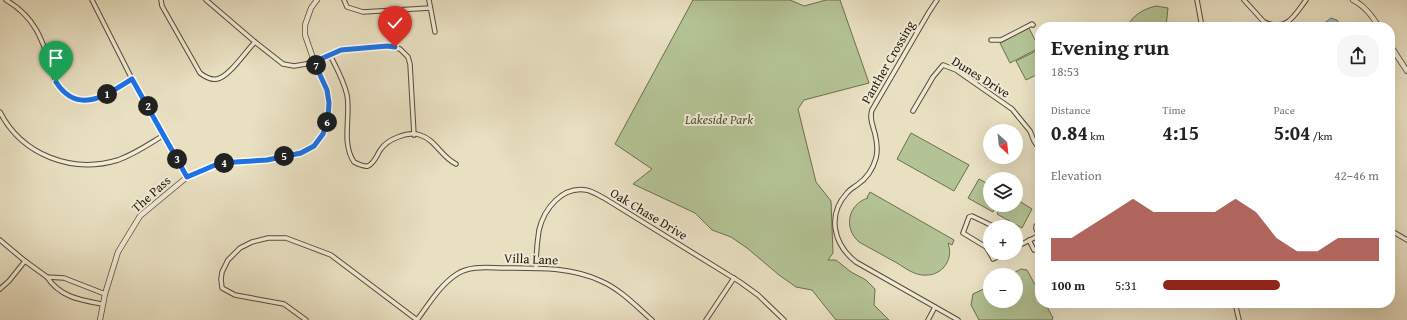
<!DOCTYPE html>
<html lang="en">
<head>
<meta charset="utf-8">
<style>
  :root { --surface:#fff; --page:#f6f6f6; --text:#222; --muted:#767676; --accent:#8f2418 }
  body { margin:0; font-family:"Gentium Book Plus",serif; background:var(--page); color:var(--text); height:100vh; display:flex; flex-direction:column; font-size:15px; white-space:nowrap }
  * { box-sizing:border-box; margin:0 }
  p { font-size:13px; color:var(--muted) }
  .icon { flex:none; width:22px; height:22px; fill:none; stroke:currentColor; stroke-width:2; stroke-linecap:round; stroke-linejoin:round }
  .map { position:relative; flex:1; overflow:hidden }
  .sheet { position:absolute; left:1035px; top:22px; width:360px; height:286px; display:flex; flex-direction:column; background:var(--surface); border-radius:16px; box-shadow:0 4px 16px #0002 }
  .sheet>* { flex:none }
  .needle { width:26px; rotate:153deg }
  .buttons { position:absolute; left:983px; top:124px; display:grid; gap:8px }
  .buttons a { display:grid; place-items:center; width:40px; height:40px; border-radius:50%; background:var(--surface); box-shadow:0 4px 16px #0002; font-size:20px }
  .pin { position:absolute; display:grid; place-items:center; width:34px; height:34px; color:#fff; margin:-41px -17px; border-radius:50% 50% 50% 0; rotate:-45deg; box-shadow:0 0 4px #0007 }
  .pin .icon { rotate:45deg }
  .km { position:absolute; width:20px; height:20px; margin:-10px; border-radius:50%; background:#222; color:#fff; font-size:11px; line-height:20px; text-align:center }
  .round { display:grid; place-items:center; flex:none; width:42px; height:42px; border-radius:16px; background:var(--page) }
  .summary { display:flex; align-items:center; justify-content:space-between; height:68px; padding:0 16px }
  h1 { font-size:22px; font-weight:700; line-height:30px }
  .stats { display:grid; grid-template-columns:repeat(3,1fr); gap:6px; height:68px; padding:4px 16px }
  .stats div { display:grid; align-content:center }
  .stats b { font-size:20px; font-weight:700 }
  .stats small { font-size:11px; font-weight:400 }
  .stats p { font-size:11px }
  .chart { height:112px; padding:8px 16px }
  .chart p { display:flex; justify-content:space-between }
  .chart svg { width:100%; height:72px; margin-top:4px; fill:var(--accent); opacity:.7 }
  ul { padding:0 16px; list-style:none; font-size:13px }
  li { display:grid; grid-template-columns:64px 48px 1fr; align-items:center; height:30px }
  li i { height:10px; border-radius:5px; background:var(--accent) }
  .map>svg:first-child { display:block }
  .green { fill:#b4c395; stroke:#6c6e50 }
  .water { fill:#98bcb7; stroke:#6a7b72 }
  .lines { fill:none; stroke-linecap:round; stroke-linejoin:round }
  .minor-casing { stroke:#554c39; stroke-width:5.5 }
  .tertiary-casing { stroke:#554c39; stroke-width:6 }
  .minor { stroke:#f1ebd7; stroke-width:3.5 }
  .tertiary { stroke:#f1ebd7; stroke-width:4.5 }
  .route-casing { stroke:#fff; stroke-width:8 }
  .route { stroke:#1a73e8; stroke-width:5 }
  .labels { text-anchor:middle; dominant-baseline:central; stroke-width:4; stroke-linejoin:round; paint-order:stroke }
  .street-label { font-size:13px; fill:#241a0b; stroke:#f1ebd7 }
  .park-label { font-size:13px; font-style:italic; fill:#4f4d34; stroke:#f1ebd7 }
</style>
</head>
<body>
<div class="map">
<svg width="1407" height="320" viewBox="0 0 1407 320">
  <rect width="100%" height="100%" fill="#e9e0c2"/>
  <filter id="stains"><feTurbulence type="fractalNoise" baseFrequency=".005" numOctaves="4"/><feColorMatrix values="0 0 0 0 .2 0 0 0 0 .09 0 0 0 0 .02 0 0 0 .5 -.17"/></filter>
  <radialGradient id="worn" r=".72"><stop offset=".6" stop-color="#630" stop-opacity="0"/><stop offset="1" stop-color="#630" stop-opacity=".3"/></radialGradient>
  <g class="green">
    <polygon points="693,0 790,0 804,6 826,0 840,0 869,83 804,100 798,109 816,182 831,201 833,253 828,260 836,260 851,272 866,280 875,289 874,305 889,320 836,320 812,290 796,287 779,275 747,248 731,237 712,230 695,213 633,184 652,169 615,144"/>
    <path d="M1156,6L1168,8L1166,27H1127C1133,15 1143,9 1156,6Z"/>
    <polygon points="1029,28 1039,48 1010,63 1000,43"/>
    <polygon points="1040,49 1040,73 1026,80 1016,61"/>
    <polygon points="911,133 969,165 954,191 897,159"/>
    <polygon points="979,179 990,185 990,205 997,205 993,212 968,198"/>
    <path d="M870,192L954,240L952,245L948,243C951,251 950,260 944,267C939,273 931,276 922,275C913,274 905,268 897,263C884,256 872,249 859,242C843,228 848,204 868,198L867,197Z"/>
    <polygon points="1016,199 1032,209 1022,228 997,214 1002,205 1016,205"/>
    <polygon points="1021,269 1027,270 1040,294 1040,303 1045,303 1053,318 1052,320 979,320 971,305 973,294 990,286 990,301 1016,301 1016,275 1010,275"/>
  </g>
  <polygon class="water" points="1331,18 1337,20 1342,27 1319,27"/>
  <g class="lines">
    <g class="minor-casing">
      <g id="minor">
        <path d="M6,0C40,20 44,47 56,82C78,116 106,95 132,79"/>
        <polyline points="92,0 132,79 187,177"/>
        <path d="M161,0L162,6L200,73C205,77 211,80 217,79C229,77 246,51 255,42"/>
        <polyline points="206,0 255,42 283,64 294,66 306,64 341,50 387,46 400,49 408,57 410,64 414,135"/>
        <polyline points="344,0 347,7 363,12 430,8"/>
        <polyline points="429,0 435,32"/>
        <path d="M937,0L929,12L872,110C869,118 873,126 875,134C877,142 878,150 876,158C873,169 866,179 857,185C853,188 850,189 847,193C827,215 833,244 856,262L958,320"/>
        <polyline points="1197,0 1202,27"/>
        <polyline points="1244,0 1264,22 1261,27"/>
        <path d="M1264,22C1287,32 1294,16 1306,0"/>
        <polyline points="991,40 1001,40 1032,24 1033,25"/>
        <path d="M330,55C336,67 344,81 347,95C351,116 341,143 354,162C358,164 364,167 368,166C375,163 377,154 381,149C388,139 408,131 420,135C436,140 441,157 456,164"/>
        <polyline points="913,111 933,77 943,65 956,70 1012,109 1030,131 1034,141 1040,150"/>
        <path d="M0,112C22,155 72,174 118,160C135,154 149,144 164,135"/>
        <polyline points="1390,230 1407,240"/>
        <polyline points="1039,235 1036,229 1036,226 1040,222"/>
        <polyline points="0,240 25,261 47,277 64,278 105,294"/>
        <polyline points="1029,240 1034,250 1040,247"/>
        <polyline points="1016,247 1040,235"/>
        <polyline points="990,253 986,247 963,233 969,217 972,216 995,227"/>
        <polyline points="990,253 993,259 1005,253"/>
        <path d="M536,268C536,255 537,243 539,230C544,209 562,186 586,190C592,191 598,195 604,198L740,282L758,295L784,320"/>
        <path d="M47,277C60,297 80,300 102,304"/>
        <polyline points="0,289 9,281 25,261"/>
        <polyline points="1236,307 1239,320"/>
        <polyline points="306,320 284,304 235,295 222,288 221,279 222,272 228,260 240,248 252,242 268,238 286,238 331,255 417,320"/>
        <path d="M417,320C429,304 440,285 457,274C471,265 489,268 505,268C538,268 571,267 601,281C620,289 637,307 652,320"/>
        <polyline points="706,320 734,278"/>
        <polyline points="928,320 935,307"/>
      </g>
    </g>
    <g class="tertiary-casing">
      <g id="tertiary">
        <path d="M1353,0C1365,6 1372,16 1379,27"/>
        <polyline points="1390,45 1407,71"/>
        <polyline points="100,320 105,294 118,252 140,216 187,177 220,163 267,160 301,153 314,146 323,134 328,118 329,103 327,90 314,61 305,35 305,25 311,8 317,0"/>
      </g>
    </g>
    <use href="#minor" class="minor"/>
    <use href="#tertiary" class="tertiary"/>
  </g>
  <g class="lines">
    <g class="route-casing">
      <path id="route" d="M56,82C78,116 106,95 132,79L187,177L220,163L267,160L301,153L314,146L323,134L328,118L329,103L327,90L314,62L341,50L387,46L395,47"/>
    </g>
    <use href="#route" class="route"/>
  </g>
  <g class="labels">
    <g class="street-label">
      <text transform="translate(888 62) rotate(-60)">Panther Crossing</text>
      <text transform="translate(981 77) rotate(32)">Dunes Drive</text>
      <text transform="translate(151 194) rotate(-42)">The Pass</text>
      <text transform="translate(649 214) rotate(31)">Oak Chase Drive</text>
      <text transform="translate(531 259) rotate(2)">Villa Lane</text>
    </g>
    <g class="park-label">
      <text x="719" y="119">Lakeside Park</text>
    </g>
  </g>
  <rect width="100%" height="100%" filter="url(#stains)"/>
  <rect width="100%" height="100%" fill="url(#worn)"/>
</svg>
<div class="buttons">
<a><svg class="needle" viewBox="-14 -14 28 28"><path d="M0-13l5 13h-10z" fill="#e53935"/><path d="M0 13l5-13h-10z" fill="#767676"/></svg></a>
<a><svg class="icon" aria-label="layers" viewBox="0 0 24 24"><path d="M12 4l9 5-9 5-9-5zM3 14l9 5 9-5"/></svg></a>
<a>+</a>
<a>−</a>
</div>
<div class="pin" style="left:56px;top:82px;background:#1e9e55"><svg class="icon" aria-label="arrive" viewBox="0 0 24 24"><path d="M6 21V4h12l-3 4 3 4H6"/></svg></div>
<div class="pin" style="left:395px;top:47px;background:#d93025"><svg class="icon" aria-label="check" viewBox="0 0 24 24"><path d="M5 12l5 5 9-10"/></svg></div>
<b class="km" style="left:107px;top:94px">1</b>
<b class="km" style="left:148px;top:106px">2</b>
<b class="km" style="left:177px;top:159px">3</b>
<b class="km" style="left:224px;top:163px">4</b>
<b class="km" style="left:284px;top:156px">5</b>
<b class="km" style="left:327px;top:122px">6</b>
<b class="km" style="left:316px;top:65px">7</b>
<section class="sheet">
<div class="summary"><div><h1>Evening run</h1><p>18:53</p></div><a class="round"><svg class="icon" aria-label="share" viewBox="0 0 24 24"><path d="M12 15V3M7 8l5-5 5 5M5 13v7h14v-7"/></svg></a></div>
<div class="stats">
<div><p>Distance</p><b>0.84<small> km</small></b></div>
<div><p>Time</p><b>4:15</b></div>
<div><p>Pace</p><b>5:04<small> /km</small></b></div>
</div>
<div class="chart"><p><span>Elevation</span>42–46 m</p>
<svg viewBox="0 0 160 44" preserveAspectRatio="none"><path d="M0 44V30L10 30L20 22L30 14L40 6L50 14L60 14L70 14L80 14L90 6L100 14L110 30L120 38L130 38L140 30L150 30L160 30V44z"/></svg>
</div>
<ul>
<li><b>100 m</b>5:31<i style="width:54%"></i></li>
</ul>
</section>
</div>
</body>
</html>
